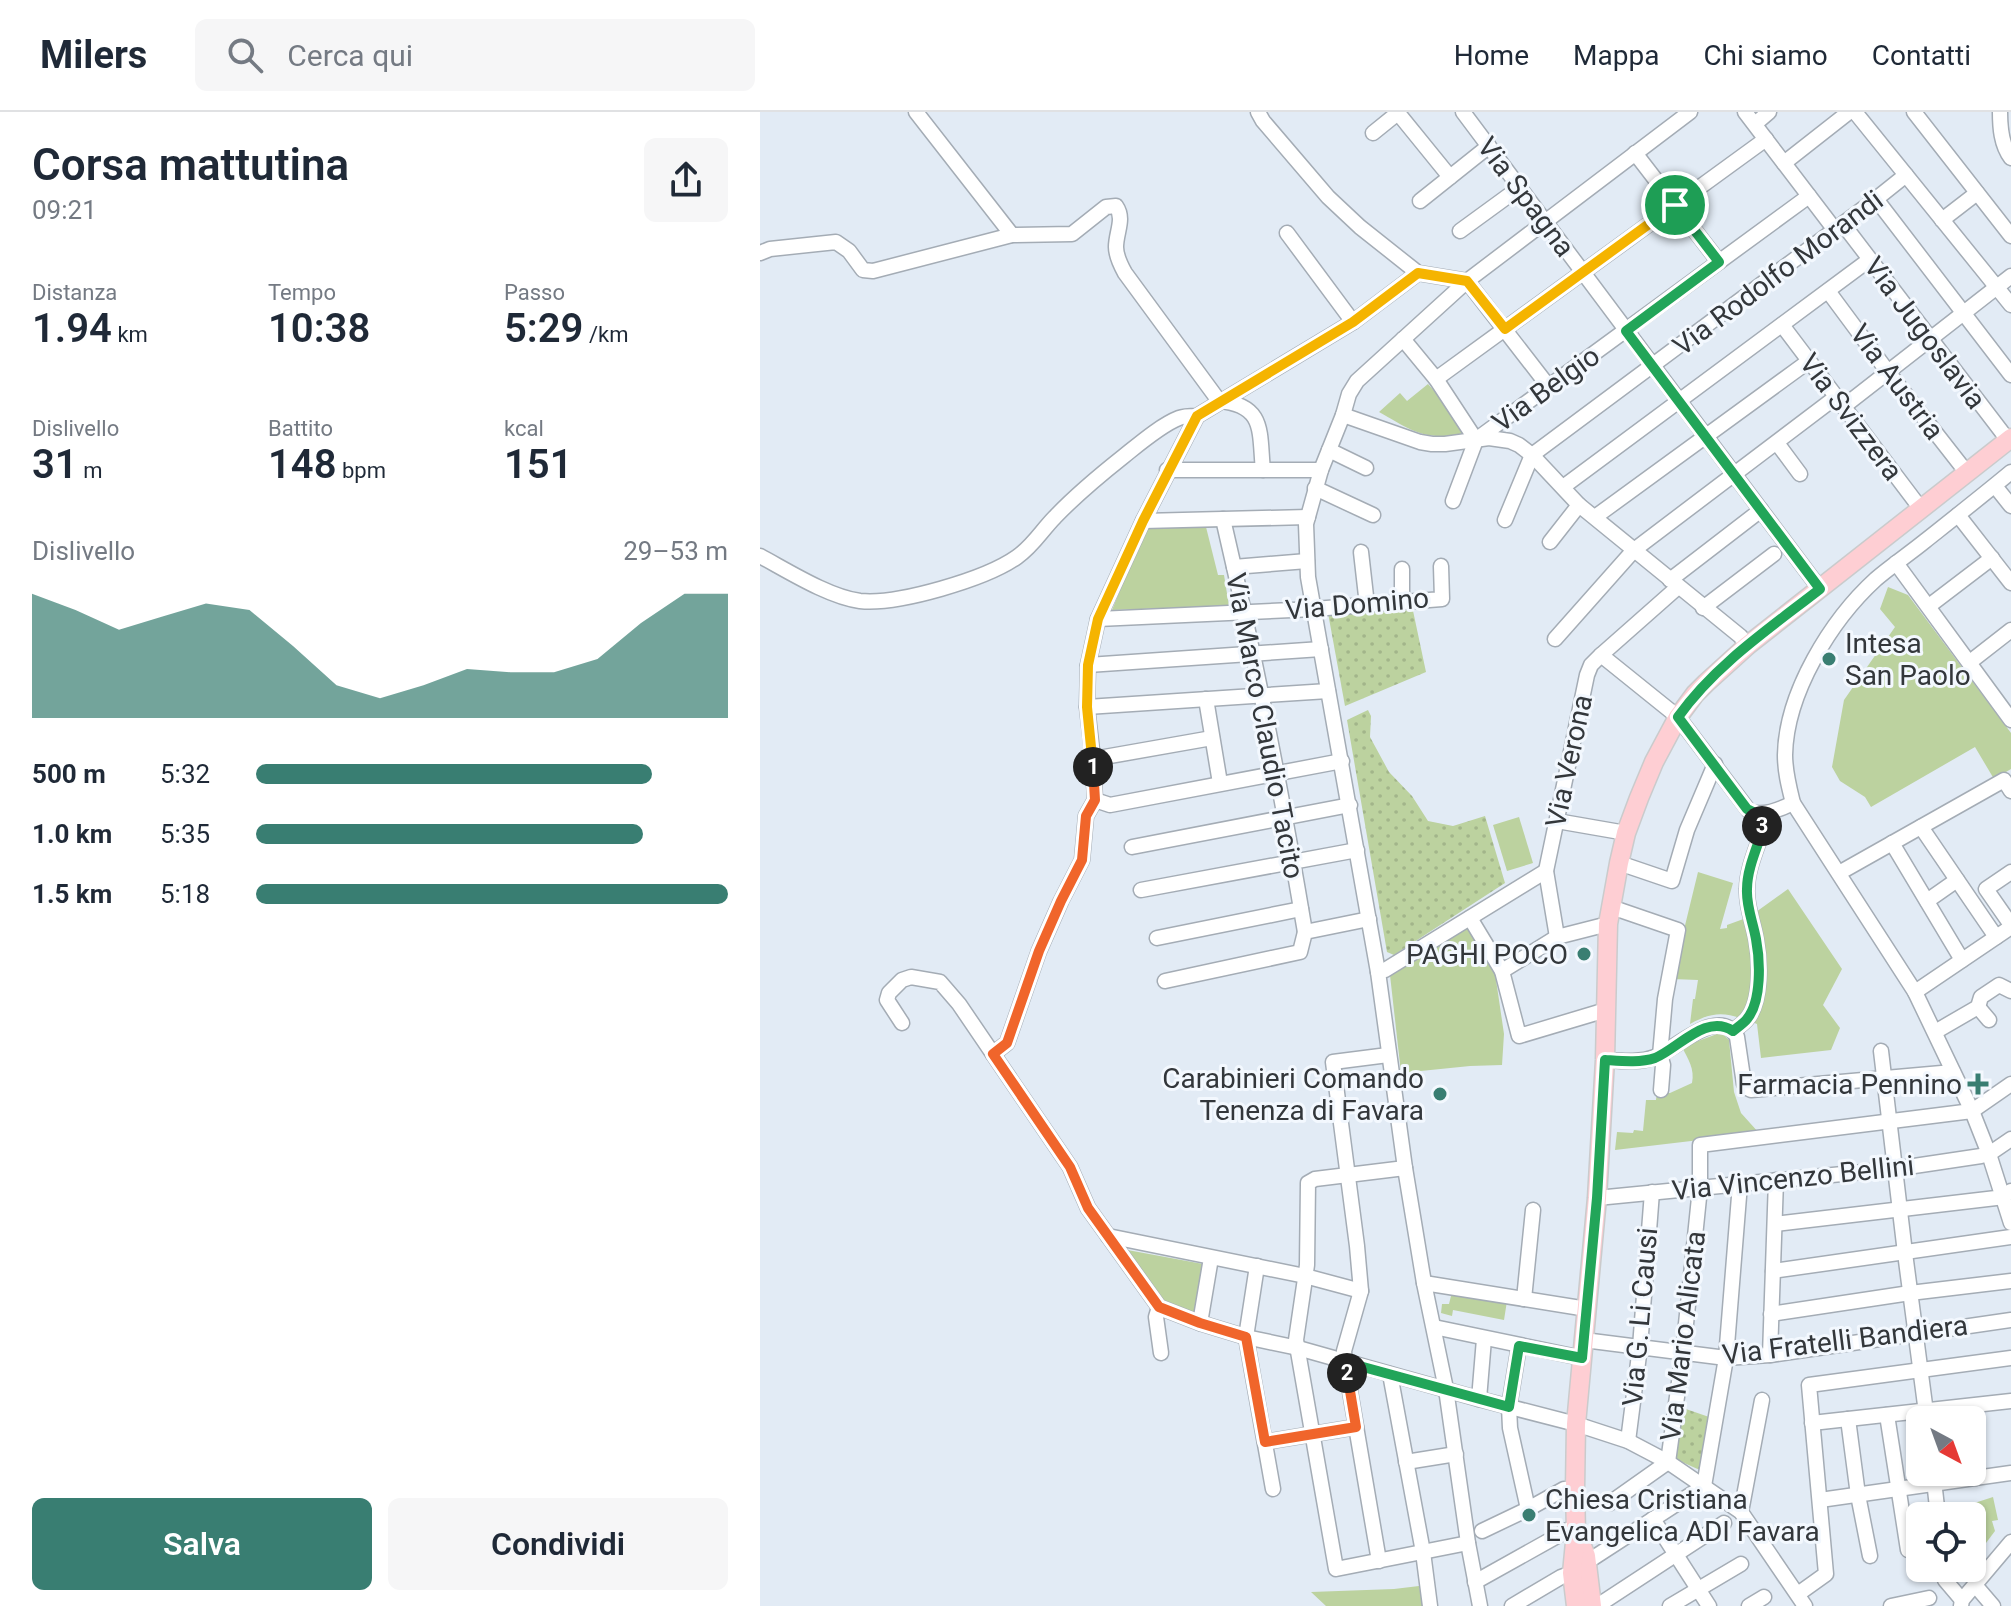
<!DOCTYPE html>
<html lang="it">
<head>
<meta charset="utf-8">
<style>
  :root { --surface:#fff; --page:#f6f6f7; --text:#1f2937; --muted:#747a83; --line:#e0e1e3; --accent:#397e72 }
  body { margin:0; font-family:Roboto,sans-serif; background:var(--page); color:var(--text); height:100vh; display:flex; flex-direction:column; font-size:30px; white-space:nowrap }
  * { box-sizing:border-box; margin:0 }
  p { font-size:26px; color:var(--muted) }
  .icon { flex:none; width:44px; height:44px; fill:none; stroke:currentColor; stroke-width:2; stroke-linecap:round; stroke-linejoin:round }
  .map { position:relative; flex:1; overflow:hidden }
  .sheet { display:flex; flex-direction:column; background:var(--surface); width:760px }
  .sheet>* { flex:none }
  .needle { width:52px; rotate:139deg }
  .tools { position:absolute; left:1146px; top:1294px; display:grid; gap:16px }
  .tools a { display:grid; place-items:center; width:80px; height:80px; border-radius:12px; background:var(--surface); box-shadow:0 2px 6px #0004; font-size:40px }
  .pin { position:absolute; display:grid; place-items:center; width:68px; height:68px; color:#fff; margin:-34px; border:4px solid #fff; border-radius:50%; box-shadow:0 2px 8px #0007 }
  .km { position:absolute; width:40px; height:40px; margin:-20px; border-radius:50%; background:#222; color:#fff; font-size:22px; line-height:40px; text-align:center }
  .round { display:grid; place-items:center; flex:none; width:84px; height:84px; border-radius:12px; background:var(--page) }
  .headline { display:flex; align-items:center; justify-content:space-between; height:136px; padding:0 32px }
  h1 { font-size:44px; font-weight:600; line-height:60px }
  .figures { display:grid; grid-template-columns:repeat(3,1fr); gap:12px; height:136px; padding:8px 32px }
  .figures div { display:grid; align-content:center }
  .figures b { font-size:40px; font-weight:600 }
  .figures small { font-size:22px; font-weight:400 }
  .figures p { font-size:22px }
  .chart { height:224px; padding:16px 32px }
  .chart p { display:flex; justify-content:space-between }
  .chart svg { width:100%; height:144px; margin-top:8px; fill:var(--accent); opacity:.7 }
  .button { display:flex; gap:16px; margin-top:auto; padding:16px 32px }
  .button a { flex:1; height:92px; border-radius:12px; background:var(--accent); color:#fff; font-size:32px; font-weight:600; line-height:92px; text-align:center }
  .button a+a { background:var(--page); color:var(--text) }
  ul { padding:0 32px; list-style:none; font-size:26px }
  li { display:grid; grid-template-columns:128px 96px 1fr; align-items:center; height:60px }
  li i { height:20px; border-radius:10px; background:var(--accent) }
  header { display:flex; align-items:center; gap:48px; box-sizing:border-box; height:112px; padding:0 40px; background:var(--surface); border-bottom:2px solid var(--line) }
  header strong { font-size:38px }
  nav { display:flex; gap:44px; margin-inline-start:auto; font-size:28px }
  .search { width:560px; height:72px; background:var(--page); display:flex; align-items:center; gap:20px; box-sizing:border-box; padding:0 28px; border-radius:12px; color:var(--muted); font-size:30px }
  main { display:flex; flex:1; min-height:0 }
  .map>svg:first-child { display:block }
  .grass { fill:#bcd29f }
  .park { fill:url(#park-dots) }
  .lines { fill:none; stroke-linecap:round; stroke-linejoin:round }
  .minor-casing { stroke:#a4acb5; stroke-width:17 }
  .major-casing { stroke:#cacbcc; stroke-width:21 }
  .minor { stroke:#fff; stroke-width:14 }
  .major { stroke:#feced3; stroke-width:18 }
  .split-1-casing { stroke:#fff; stroke-width:16 }
  .split-2-casing { stroke:#fff; stroke-width:16 }
  .split-3-casing { stroke:#fff; stroke-width:16 }
  .split-4-casing { stroke:#fff; stroke-width:16 }
  .split-1 { stroke:#f5b400; stroke-width:10 }
  .split-2 { stroke:#f0652b; stroke-width:10 }
  .split-3 { stroke:#22a559; stroke-width:10 }
  .split-4 { stroke:#22a559; stroke-width:10 }
  .poi-dot { fill:#397e72; stroke:#f3f8fe; stroke-width:3 }
  .labels { text-anchor:middle; dominant-baseline:central; stroke-width:6; stroke-linejoin:round; paint-order:stroke }
  .street-label { font-size:28px; fill:#33373b; stroke:#f3f8fe }
  .poi-label { font-size:28px; fill:#33373b; stroke:#f3f8fe; text-anchor:end }
</style>
</head>
<body>
<header>
<strong>Milers</strong>
<div class="search"><svg class="icon" aria-label="search" viewBox="0 0 24 24"><circle cx="10" cy="10" r="6"/><path d="M15 15l6 6"/></svg>Cerca qui</div>
<nav><a>Home</a><a>Mappa</a><a>Chi siamo</a><a>Contatti</a></nav>
</header>
<main>
<section class="sheet">
<div class="headline"><div><h1>Corsa mattutina</h1><p>09:21</p></div><a class="round"><svg class="icon" aria-label="share" viewBox="0 0 24 24"><path d="M12 15V3M7 8l5-5 5 5M5 13v7h14v-7"/></svg></a></div>
<div class="figures">
<div><p>Distanza</p><b>1.94<small> km</small></b></div>
<div><p>Tempo</p><b>10:38</b></div>
<div><p>Passo</p><b>5:29<small> /km</small></b></div>
</div>
<div class="figures">
<div><p>Dislivello</p><b>31<small> m</small></b></div>
<div><p>Battito</p><b>148<small> bpm</small></b></div>
<div><p>kcal</p><b>151</b></div>
</div>
<div class="chart"><p><span>Dislivello</span>29–53 m</p>
<svg viewBox="0 0 160 44" preserveAspectRatio="none"><path d="M0 44V6L10 11L20 17L30 13L40 9L50 11L60 22L70 34L80 38L90 34L100 29L110 30L120 30L130 26L140 15L150 6L160 6V44z"/></svg>
</div>
<ul>
<li><b>500 m</b>5:32<i style="width:84%"></i></li>
<li><b>1.0 km</b>5:35<i style="width:82%"></i></li>
<li><b>1.5 km</b>5:18<i style="width:100%"></i></li>
</ul>
<div class="button"><a>Salva</a><a>Condividi</a></div>
</section>
<div class="map">
<svg width="1251" height="1494" viewBox="0 0 1251 1494">
  <defs>
    <pattern id="park-dots" width="8" height="8" patternUnits="userSpaceOnUse" patternTransform="scale(2)"><rect width="8" height="8" fill="#bcd29f"/><path d="M2 2h.1M6 6h.1" fill="none" stroke="#a2b58a" stroke-width="1.8" stroke-linecap="round"/></pattern>
  </defs>
  <rect width="100%" height="100%" fill="#e2ebf5"/>
  <g class="grass">
    <path d="M668,272L685,291L704,321C665,330 651,318 619,300L640,281L647,289Z"/>
    <polygon points="386,415 446,415 458,463 464,463 469,494 352,498"/>
    <polygon points="1128,475 1148,483 1251,621 1251,657 1234,667 1215,635 1111,695 1105,685 1080,669 1072,655 1084,588 1135,515 1120,497"/>
    <polygon points="759,705 773,751 747,759 733,713"/>
    <path d="M938,760L973,771L960,817L967,816V813L989,805L1028,777L1082,857L1063,893L1080,916L1071,938L1001,946L997,912C968,901 957,897 930,912L933,887H935L938,868L912,867Z"/>
    <polygon points="708,816 735,861 744,922 742,953 710,954 641,961 630,863"/>
    <path d="M957,922L964,923L969,928L974,980L981,1001L999,1021L855,1038L857,1020L873,1021L874,1018L883,1019L886,988H896L897,980L910,981L932,971C935,957 928,947 922,935Z"/>
    <polygon points="362,1137 443,1152 433,1205 407,1194 394,1181"/>
    <polygon points="706,1183 747,1189 744,1208 693,1198 692,1204 681,1201 682,1192 689,1192 691,1184"/>
    <polygon points="1233,1385 1238,1408 1232,1409 1235,1419 1223,1435 1212,1435 1212,1404 1198,1404 1196,1397"/>
    <polygon points="659,1474 663,1494 566,1494 551,1480 634,1477"/>
  </g>
  <g class="park">
    <polygon points="652,494 666,560 585,594 568,501"/>
    <polygon points="608,598 611,604 610,625 629,660 652,684 668,709 693,714 725,704 745,771 634,843 627,840 587,608"/>
    <polygon points="923,1296 952,1306 942,1359 913,1346"/>
  </g>
  <g class="lines">
    <g class="minor-casing">
      <g id="minor">
        <polyline points="156,0 252,123"/>
        <polyline points="498,0 503,9 568,85 600,115 658,161 707,169 789,275"/>
        <polyline points="703,0 1060,477"/>
        <polyline points="985,0 1075,118"/>
        <polyline points="1095,0 1251,193"/>
        <polyline points="1154,0 1251,124"/>
        <path d="M1240,0C1240,15 1241,33 1251,46"/>
        <polyline points="638,1 690,65"/>
        <polyline points="995,12 1009,0"/>
        <polyline points="613,21 639,0"/>
        <polyline points="875,41 959,150"/>
        <polyline points="1024,51 1089,0"/>
        <polyline points="1116,87 1251,263"/>
        <polyline points="660,89 729,34"/>
        <polyline points="1182,108 1217,81"/>
        <polyline points="1083,112 1248,328"/>
        <polyline points="700,119 759,76"/>
        <polyline points="527,121 593,210"/>
        <path d="M0,141L10,137L76,130L89,139L103,158L113,159L252,123L312,122L346,95L356,94C365,107 356,120 356,135C356,144 360,152 365,161L459,289C506,293 499,321 503,358"/>
        <polyline points="1068,179 1128,260 1207,361"/>
        <polyline points="1022,213 1161,397"/>
        <polyline points="643,227 676,267 716,328"/>
        <polyline points="676,267 1006,27"/>
        <polyline points="1083,295 1251,164"/>
        <polyline points="583,303 660,330 672,332 685,332 729,326 750,329 759,333 772,343 819,393 980,524 988,533"/>
        <polyline points="717,327 1049,84"/>
        <polyline points="1017,331 1040,362"/>
        <polyline points="569,338 606,356"/>
        <polyline points="407,358 561,358"/>
        <path d="M1251,360C1222,384 1194,406 1165,429C1149,442 1131,454 1116,467C1071,508 1026,581 1025,643C1025,660 1029,675 1033,691L1155,880L1212,999L1229,1042L1251,1111"/>
        <polyline points="1235,374 1251,394"/>
        <polyline points="803,375 1109,148"/>
        <polyline points="555,376 613,403"/>
        <polyline points="693,389 716,328"/>
        <polyline points="1198,403 1251,471"/>
        <polyline points="835,405 1049,249"/>
        <path d="M463,407C495,544 522,682 545,820"/>
        <polyline points="745,408 772,343 1116,87 1146,63"/>
        <polyline points="383,409 548,405"/>
        <polyline points="790,430 819,393"/>
        <polyline points="601,440 607,493"/>
        <path d="M0,444C28,459 69,485 100,489C138,493 226,467 257,445C273,434 282,418 295,405C316,383 340,363 364,344C379,332 401,313 419,306C424,304 431,304 437,304L593,210L658,161"/>
        <polyline points="1136,451 1251,608"/>
        <polyline points="474,455 547,449"/>
        <polyline points="642,457 642,490"/>
        <polyline points="910,468 1001,398"/>
        <polyline points="1169,494 1232,446"/>
        <polyline points="943,496 1014,442"/>
        <polyline points="338,507 554,497 682,487 681,454"/>
        <polyline points="795,527 874,438 1076,285"/>
        <path d="M841,543L918,605L989,699C1001,705 1021,697 1033,691"/>
        <polyline points="1210,550 1251,518"/>
        <polyline points="328,553 561,537"/>
        <polyline points="446,587 460,671"/>
        <polyline points="327,595 568,579"/>
        <polyline points="333,647 452,626"/>
        <polyline points="335,688 350,693 582,649"/>
        <polyline points="797,709 866,721"/>
        <polyline points="1161,715 1236,825"/>
        <polyline points="1132,731 1202,848"/>
        <polyline points="372,735 590,693"/>
        <polyline points="859,751 912,769 927,718 955,652"/>
        <polyline points="1251,760 1226,777 1251,813"/>
        <polyline points="1079,761 1244,668 1251,679"/>
        <polyline points="381,778 597,738"/>
        <polyline points="1167,789 1197,768"/>
        <polyline points="851,795 918,818 905,887 900,943 903,953 901,978"/>
        <polyline points="710,806 742,859 759,924 846,898"/>
        <polyline points="797,825 786,759 827,563 831,553 841,543 918,475"/>
        <polyline points="397,826 541,797"/>
        <polyline points="742,859 797,825 848,812"/>
        <polyline points="618,860 625,858 786,759"/>
        <polyline points="405,869 540,840 545,820 609,807"/>
        <polyline points="1155,880 1251,815"/>
        <polyline points="1218,895 1229,908"/>
        <polyline points="142,911 127,888 129,881 142,868 151,865 180,870 199,892 233,942 310,1055 328,1096 399,1195 440,1211 486,1225 538,1236 719,1287 816,1312 868,1329 908,1350 981,1400 1045,1494"/>
        <path d="M973,919C978,915 984,911 987,907C1002,889 1000,848 996,827C993,810 986,794 987,777C987,757 997,736 1003,717L997,702"/>
        <polyline points="1175,920 1218,895 1221,885 1239,873 1251,879"/>
        <polyline points="1121,939 1145,1141 1167,1308"/>
        <polyline points="233,942 247,931 279,839 301,789 322,748 326,704 335,688 333,647 327,595 328,553 338,507 383,409 437,304"/>
        <path d="M845,948C861,949 880,951 895,945C916,937 959,893 977,925L984,972L987,976L991,978L1193,960"/>
        <polyline points="645,1056 555,1067 548,1071 547,1153 536,1228 576,1457 708,1431"/>
        <polyline points="837,1086 1134,1057 1221,1044 1229,1042 1251,1027"/>
        <polyline points="1015,1112 1236,1086 1243,1084 1251,1079"/>
        <polyline points="348,1124 545,1164 601,1179"/>
        <polyline points="497,1154 486,1225 513,1377"/>
        <polyline points="1013,1159 1251,1125"/>
        <polyline points="664,1171 827,1197"/>
        <polyline points="764,1187 773,1098"/>
        <polyline points="399,1195 396,1205 401,1241"/>
        <polyline points="1011,1202 1150,1181 1251,1169"/>
        <polyline points="440,1211 451,1146"/>
        <polyline points="674,1215 822,1246"/>
        <polyline points="824,1228 966,1246 1010,1243 1251,1208"/>
        <polyline points="759,1234 749,1295 750,1316 768,1397"/>
        <polyline points="1010,1243 1016,1068"/>
        <polyline points="630,1262 663,1440 670,1494"/>
        <polyline points="719,1287 724,1227"/>
        <polyline points="1127,1303 1148,1438"/>
        <polyline points="1088,1307 1098,1383 1110,1444"/>
        <polyline points="1052,1311 1251,1289"/>
        <polyline points="868,1329 880,1235 892,1080"/>
        <polyline points="505,1330 596,1315"/>
        <polyline points="1212,1335 1216,1366"/>
        <polyline points="646,1350 696,1342"/>
        <polyline points="1173,1360 1178,1404"/>
        <polyline points="944,1374 966,1246 980,1072"/>
        <polyline points="1060,1388 1251,1361"/>
        <polyline points="850,1391 908,1350 923,1241 940,1076 940,1033 1212,999 1251,972"/>
        <polyline points="981,1400 1002,1288"/>
        <polyline points="893,1407 949,1494"/>
        <polyline points="722,1419 768,1397 804,1377 815,1377"/>
        <polyline points="619,1449 585,1250 584,1239 601,1179 597,1134 573,950 628,943"/>
        <polyline points="827,1450 944,1374"/>
        <polyline points="1184,1456 1185,1468 1202,1488"/>
        <polyline points="715,1470 817,1413"/>
        <polyline points="1215,1473 1233,1494"/>
        <polyline points="1038,1482 1066,1462 1049,1273 1251,1246"/>
        <polyline points="720,1494 708,1431 686,1277 664,1171 645,1056 618,860 548,465 546,412 561,358 583,303 589,282 597,269 707,169 930,0"/>
        <polyline points="752,1494 801,1465 812,1461"/>
        <polyline points="837,1494 964,1411"/>
        <polyline points="910,1494 981,1452"/>
        <polyline points="989,1494 1004,1485"/>
        <polyline points="1131,1494 1169,1486"/>
        <polyline points="1201,1494 1202,1488 1251,1430"/>
      </g>
    </g>
    <g class="major-casing">
      <g id="major">
        <polyline points="817,1422 826,1444 832,1494"/>
        <polyline points="816,1494 812,1461 816,1420 815,1377 816,1312 837,1086 845,948 848,812 859,751 866,721 879,686 894,650 918,605 935,582 946,571 988,533 1251,326"/>
      </g>
    </g>
    <use href="#minor" class="minor"/>
    <use href="#major" class="major"/>
  </g>
  <g class="lines">
    <g class="split-1-casing">
      <polyline id="split-1" points="333,655 327,595 328,553 338,507 383,409 437,304 593,210 658,161 707,169 745,217 915,93"/>
    </g>
    <g class="split-2-casing">
      <polyline id="split-2" points="333,655 335,688 326,704 322,748 301,789 279,839 247,931 233,942 310,1055 328,1096 399,1195 440,1211 486,1225 505,1330 596,1315 587,1261"/>
    </g>
    <g class="split-3-casing">
      <path id="split-3" d="M587,1261L585,1250L749,1295L759,1234L822,1246L837,1086L845,948C861,949 880,951 895,946C919,936 946,901 973,919C978,915 984,911 987,907C1002,889 1000,848 996,827C993,810 986,794 987,777C987,757 997,736 1003,717L1002,714"/>
    </g>
    <g class="split-4-casing">
      <path id="split-4" d="M915,93L959,150L866,219L1060,477C1010,516 955,553 918,605L987,697L997,702L1002,714"/>
    </g>
    <use href="#split-1" class="split-1"/>
    <use href="#split-2" class="split-2"/>
    <use href="#split-3" class="split-3"/>
    <use href="#split-4" class="split-4"/>
  </g>
  <g class="poi-dot">
    <circle cx="1069" cy="547" r="8"/>
    <circle cx="824" cy="842" r="8"/>
    <path d="M1214 960h8v8h8v8h-8v8h-8v-8h-8v-8h8z"/>
    <circle cx="680" cy="982" r="8"/>
    <circle cx="769" cy="1403" r="8"/>
  </g>
  <g class="labels">
    <g class="street-label">
      <text transform="translate(766 85) rotate(53)">Via Spagna</text>
      <text transform="translate(1018 161) rotate(-37)">Via Rodolfo Morandi</text>
      <text transform="translate(1165 221) rotate(53)">Via Jugoslavia</text>
      <text transform="translate(1137 270) rotate(53)">Via Austria</text>
      <text transform="translate(786 277) rotate(-36)">Via Belgio</text>
      <text transform="translate(1091 305) rotate(53)">Via Svizzera</text>
      <text transform="translate(597 492) rotate(-5)">Via Domino</text>
      <text transform="translate(505 614) rotate(79)">Via Marco Claudio Tacito</text>
      <text transform="translate(809 649) rotate(-78)">Via Verona</text>
      <text transform="translate(1033 1066) rotate(-6)">Via Vincenzo Bellini</text>
      <text transform="translate(880 1205) rotate(-85)">Via G. Li Causi</text>
      <text transform="translate(923 1224) rotate(-83)">Via Mario Alicata</text>
      <text transform="translate(1085 1228) rotate(-7)">Via Fratelli Bandiera</text>
    </g>
    <g class="poi-label">
      <text x="1085" y="531" text-anchor="start">Intesa<tspan x="1085" dy="32">San Paolo</tspan></text>
      <text x="808" y="842">PAGHI POCO</text>
      <text x="664" y="966">Carabinieri Comando<tspan x="664" dy="32">Tenenza di Favara</tspan></text>
      <text x="1202" y="972">Farmacia Pennino</text>
      <text x="785" y="1387" text-anchor="start">Chiesa Cristiana<tspan x="785" dy="32">Evangelica ADI Favara</tspan></text>
    </g>
  </g>
</svg>
<div class="tools">
<a><svg class="needle" viewBox="-14 -14 28 28"><path d="M0-13l5 13h-10z" fill="#e53935"/><path d="M0 13l5-13h-10z" fill="#747a83"/></svg></a>
<a><svg class="icon" aria-label="locate" viewBox="0 0 24 24"><circle cx="12" cy="12" r="6"/><path d="M12 2v4M12 18v4M2 12h4M18 12h4"/></svg></a>
</div>
<div class="pin" style="left:915px;top:93px;background:#1e9e55"><svg class="icon" aria-label="arrive" viewBox="0 0 24 24"><path d="M6 21V4h12l-3 4 3 4H6"/></svg></div>
<b class="km" style="left:333px;top:655px">1</b>
<b class="km" style="left:587px;top:1261px">2</b>
<b class="km" style="left:1002px;top:714px">3</b>
</div>
</main>
</body>
</html>
